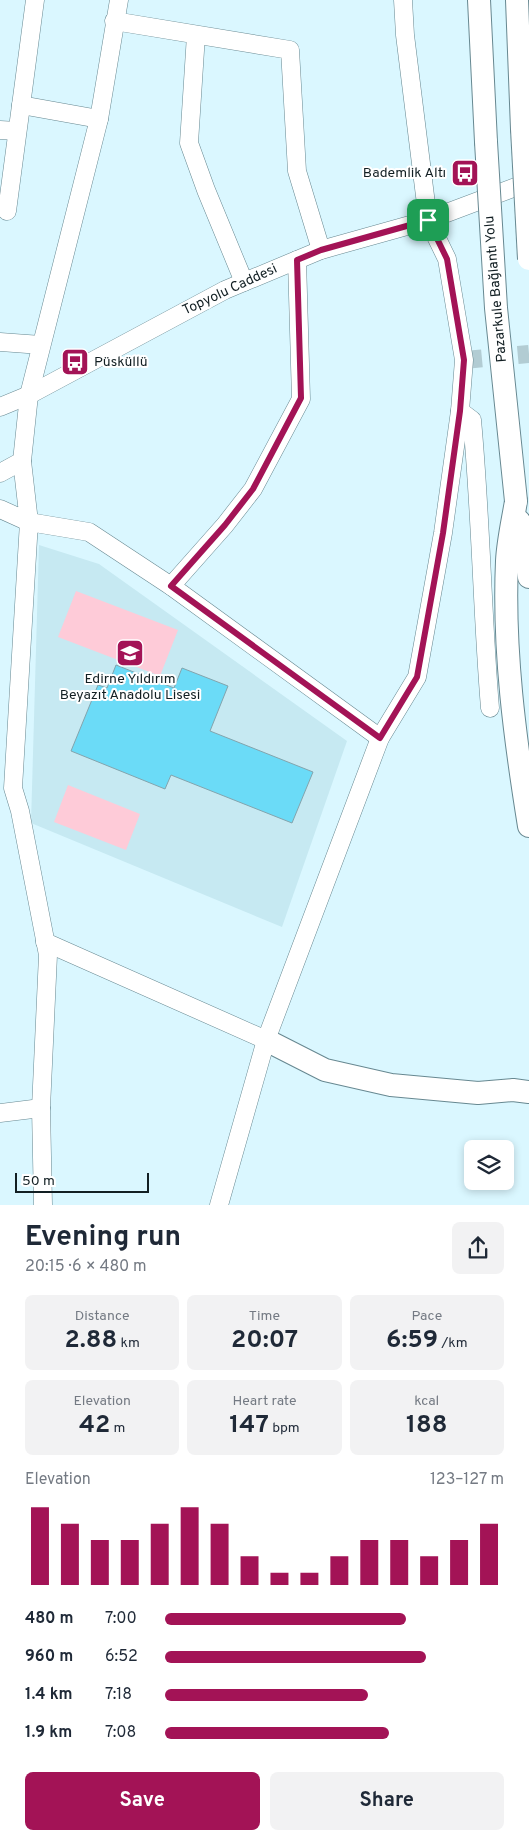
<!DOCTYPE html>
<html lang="en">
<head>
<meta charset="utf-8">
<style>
  :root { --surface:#fff; --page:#f2f2f3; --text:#1f2937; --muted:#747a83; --accent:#a31356 }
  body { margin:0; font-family:Overpass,sans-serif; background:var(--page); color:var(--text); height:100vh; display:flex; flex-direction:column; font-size:19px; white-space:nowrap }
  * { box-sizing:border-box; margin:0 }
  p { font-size:16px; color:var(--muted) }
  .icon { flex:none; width:28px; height:28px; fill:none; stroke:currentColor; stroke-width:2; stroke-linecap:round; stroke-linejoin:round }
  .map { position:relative; height:1205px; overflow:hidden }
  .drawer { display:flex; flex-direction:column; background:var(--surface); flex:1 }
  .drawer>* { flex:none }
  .tools { position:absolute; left:464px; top:1140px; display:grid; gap:10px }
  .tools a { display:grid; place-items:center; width:50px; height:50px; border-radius:8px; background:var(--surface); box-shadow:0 2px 8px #0003; font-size:25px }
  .scale { position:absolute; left:15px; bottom:12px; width:134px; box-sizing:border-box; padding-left:5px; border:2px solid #121f23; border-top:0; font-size:14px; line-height:18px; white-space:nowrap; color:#121f23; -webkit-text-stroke:4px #fff; paint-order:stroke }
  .pin { position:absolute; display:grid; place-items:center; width:42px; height:42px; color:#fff; margin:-21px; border-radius:10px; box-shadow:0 2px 8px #0006 }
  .round { display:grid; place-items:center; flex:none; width:52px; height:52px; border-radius:8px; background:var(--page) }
  .summary { display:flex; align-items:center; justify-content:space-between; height:85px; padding:0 25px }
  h1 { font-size:28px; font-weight:700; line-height:38px }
  .figures { display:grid; grid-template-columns:repeat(3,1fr); gap:8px; height:85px; padding:5px 25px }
  .figures div { display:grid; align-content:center; border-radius:8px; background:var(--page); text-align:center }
  .figures b { font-size:25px; font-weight:700 }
  .figures small { font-size:14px; font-weight:400 }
  .figures p { font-size:14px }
  .chart { height:140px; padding:10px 25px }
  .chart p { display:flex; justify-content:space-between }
  .chart svg { width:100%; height:90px; margin-top:5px; stroke:var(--accent); stroke-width:6 }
  .button { display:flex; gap:10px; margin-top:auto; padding:10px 25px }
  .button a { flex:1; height:58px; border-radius:8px; background:var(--accent); color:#fff; font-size:20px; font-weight:700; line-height:58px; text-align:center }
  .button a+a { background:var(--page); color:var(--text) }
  ul { padding:0 25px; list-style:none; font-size:16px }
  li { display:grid; grid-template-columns:80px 60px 1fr; align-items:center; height:38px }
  li i { height:12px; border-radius:6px; background:var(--accent) }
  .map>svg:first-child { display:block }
  .built { fill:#c6e9f2 }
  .green { fill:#fecbd8 }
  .building { fill:#6bdbf7; stroke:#83a4ad }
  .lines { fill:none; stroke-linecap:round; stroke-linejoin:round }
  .minor-tunnel { stroke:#b2ccd3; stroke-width:18; stroke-dasharray:18 9; stroke-linecap:butt }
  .minor-casing { stroke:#678891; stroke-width:19 }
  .major-casing { stroke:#678891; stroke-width:24 }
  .minor { stroke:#fff; stroke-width:18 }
  .major { stroke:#fff; stroke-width:22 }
  .major-bridge-casing { stroke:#678891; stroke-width:24; stroke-linecap:butt }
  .major-bridge { stroke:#fff; stroke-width:22 }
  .route-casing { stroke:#fff; stroke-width:10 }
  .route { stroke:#a31356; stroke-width:6 }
  .labels { text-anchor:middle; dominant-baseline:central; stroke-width:4; stroke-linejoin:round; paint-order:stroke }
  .poi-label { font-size:14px; fill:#121f23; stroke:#fff; text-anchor:end }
  .street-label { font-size:14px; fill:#121f23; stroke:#fff }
</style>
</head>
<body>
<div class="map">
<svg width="529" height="1205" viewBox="0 0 529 1205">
  <rect width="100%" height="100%" fill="#daf7ff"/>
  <polygon class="built" points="39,545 99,564 347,741 282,927 31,823"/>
  <g class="green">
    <polygon points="76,591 178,630 160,676 58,637"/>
    <polygon points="68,785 140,814 126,850 54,822"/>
  </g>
  <polygon class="building" points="116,665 174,688 182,668 228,686 210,731 313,772 292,823 171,775 165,789 71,751 98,685 107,688"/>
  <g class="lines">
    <polyline class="minor-tunnel" points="464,360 529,354"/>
    <g class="minor-casing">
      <g id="minor">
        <polyline points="114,21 290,50 297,171 321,250"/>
        <polyline points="196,35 189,143 206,190 244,282"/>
        <polyline points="21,105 99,119"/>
        <polyline points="0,130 17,131"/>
        <polyline points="7,211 35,0"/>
        <polyline points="0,342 41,345"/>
        <polyline points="0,407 29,395 225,290 321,250 428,220 529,182"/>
        <path d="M460,411L472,420C481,516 482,612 490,708"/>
        <polyline points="0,473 22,461 29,395 99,119 119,0"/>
        <polyline points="0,509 29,522 22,461"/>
        <polyline points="171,586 225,525 253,489 301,399 297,260"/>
        <polyline points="45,942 266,1040"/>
        <polyline points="0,1113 41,1108"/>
        <polyline points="43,1205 41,1108 48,955 20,811 13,788 29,522 89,532 171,586 380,738"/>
        <polyline points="219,1205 266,1040 380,738 417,677 443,533 460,411 464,360 447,259 428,220 405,35 403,0"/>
      </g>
    </g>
    <g class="major-casing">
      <g id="major">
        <polyline points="479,0 486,142"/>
        <polyline points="517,0 522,129"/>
        <path d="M516,501C513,520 508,541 507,561C503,650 515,739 529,826"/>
        <polyline points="519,521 529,577"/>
        <polyline points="266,1040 325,1070 391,1085 478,1093 513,1090 529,1092"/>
      </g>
    </g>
    <use href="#minor" class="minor"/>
    <use href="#major" class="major"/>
    <g class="major-bridge-casing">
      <g id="major-bridge">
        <polyline points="522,129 529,259"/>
        <polyline points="486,142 496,308 516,501"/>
      </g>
    </g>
    <use href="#major-bridge" class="major-bridge"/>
  </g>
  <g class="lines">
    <g class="route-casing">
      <polygon id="route" points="428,220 447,259 464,360 460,411 443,533 417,677 380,738 171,586 225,525 253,489 301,398 297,260 321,250"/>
    </g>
    <use href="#route" class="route"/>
  </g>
  <defs>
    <g id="bus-square" transform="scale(1.4375)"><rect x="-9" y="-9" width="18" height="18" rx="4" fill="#a31356" stroke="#fff"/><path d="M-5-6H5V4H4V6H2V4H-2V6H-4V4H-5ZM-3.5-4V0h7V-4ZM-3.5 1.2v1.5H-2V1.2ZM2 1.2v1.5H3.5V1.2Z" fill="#fff"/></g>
    <g id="school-square" transform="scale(1.4375)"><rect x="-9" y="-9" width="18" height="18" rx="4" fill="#a31356" stroke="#fff"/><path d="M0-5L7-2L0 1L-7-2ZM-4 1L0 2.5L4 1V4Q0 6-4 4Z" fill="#fff"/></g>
  </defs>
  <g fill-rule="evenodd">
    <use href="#bus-square" x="465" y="173"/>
    <use href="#bus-square" x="75" y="362"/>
    <use href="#school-square" x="130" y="653"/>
  </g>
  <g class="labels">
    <g class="poi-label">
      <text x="446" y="173">Bademlik Altı</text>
      <text x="94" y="362" text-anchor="start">Püsküllü</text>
      <text x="130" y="679" text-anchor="middle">Edirne Yıldırım<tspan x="130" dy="16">Beyazıt Anadolu Lisesi</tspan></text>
    </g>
    <g class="street-label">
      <text transform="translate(496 289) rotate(-95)">Pazarkule Bağlantı Yolu</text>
      <text transform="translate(230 290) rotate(-25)">Topyolu Caddesi</text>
    </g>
  </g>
</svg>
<div class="tools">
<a><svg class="icon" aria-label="layers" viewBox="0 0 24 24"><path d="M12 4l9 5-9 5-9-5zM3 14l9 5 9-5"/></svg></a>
</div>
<div class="scale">50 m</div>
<div class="pin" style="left:428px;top:220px;background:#1e9e55"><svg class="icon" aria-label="arrive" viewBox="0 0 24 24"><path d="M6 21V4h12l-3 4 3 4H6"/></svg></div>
</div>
<section class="drawer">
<div class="summary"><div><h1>Evening run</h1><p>20:15 · 6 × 480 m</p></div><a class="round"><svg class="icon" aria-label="share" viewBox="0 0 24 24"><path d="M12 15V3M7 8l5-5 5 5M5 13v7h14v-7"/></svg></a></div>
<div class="figures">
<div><p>Distance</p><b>2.88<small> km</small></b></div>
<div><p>Time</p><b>20:07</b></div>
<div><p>Pace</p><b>6:59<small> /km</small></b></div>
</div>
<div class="figures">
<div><p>Elevation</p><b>42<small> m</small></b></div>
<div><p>Heart rate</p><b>147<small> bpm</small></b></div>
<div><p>kcal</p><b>188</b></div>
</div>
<div class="chart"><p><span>Elevation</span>123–127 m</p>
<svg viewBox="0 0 160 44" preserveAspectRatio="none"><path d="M5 44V6M15 44V14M25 44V22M35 44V22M45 44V14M55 44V6M65 44V14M75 44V30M85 44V38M95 44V38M105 44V30M115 44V22M125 44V22M135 44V30M145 44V22M155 44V14"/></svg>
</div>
<ul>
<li><b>480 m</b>7:00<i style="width:71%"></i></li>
<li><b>960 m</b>6:52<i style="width:77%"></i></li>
<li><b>1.4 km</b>7:18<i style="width:60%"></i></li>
<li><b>1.9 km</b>7:08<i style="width:66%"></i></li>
</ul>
<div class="button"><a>Save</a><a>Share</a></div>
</section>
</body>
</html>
